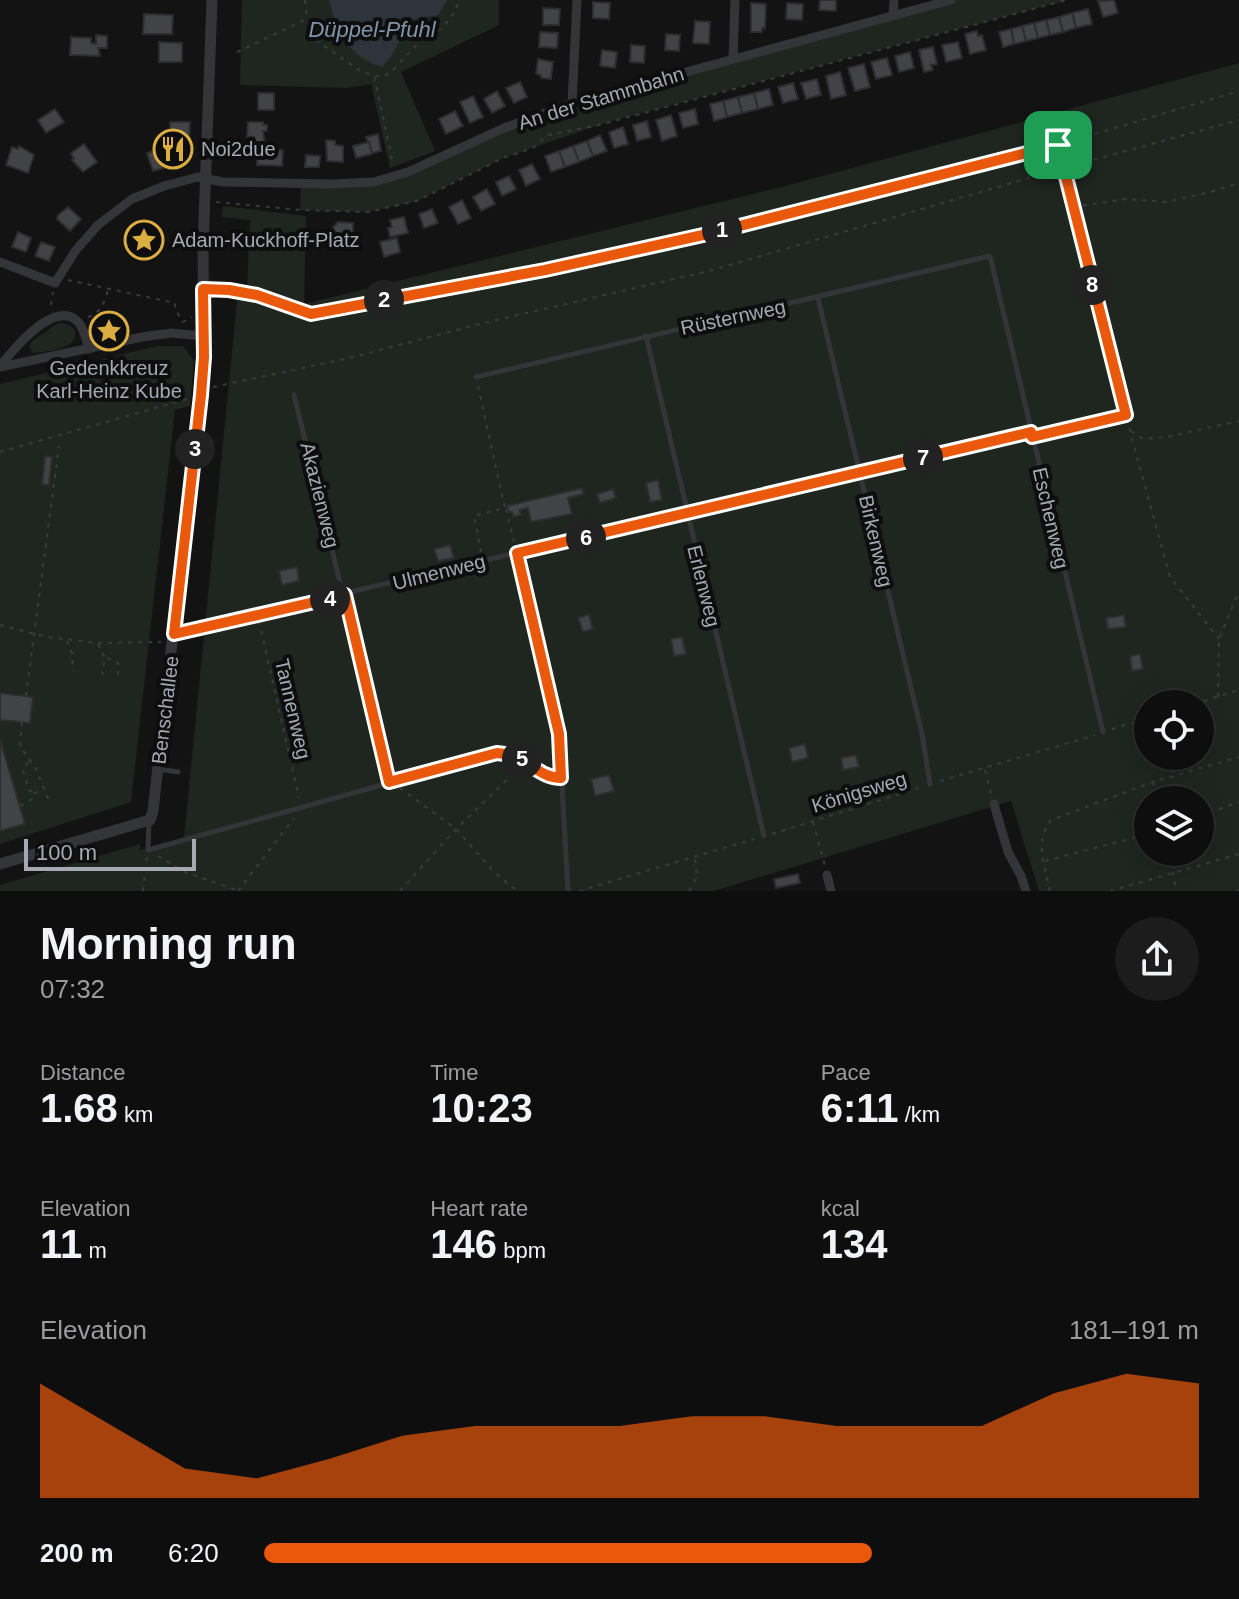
<!DOCTYPE html>
<html lang="en">
<head>
<meta charset="utf-8">
<style>
  :root { --surface:#0e0e0f; --page:#1c1c1d; --text:#f1f3f6; --muted:#9b9c9e; --line:#2e2e2f; --accent:#ea580c }
  body { margin:0; font-family:Helvetica,sans-serif; background:var(--page); color:var(--text); height:100vh; display:flex; flex-direction:column; font-size:30px; white-space:nowrap }
  * { box-sizing:border-box; margin:0 }
  p { font-size:26px; color:var(--muted) }
  .icon { flex:none; width:44px; height:44px; fill:none; stroke:currentColor; stroke-width:2; stroke-linecap:round; stroke-linejoin:round }
  .map { position:relative; height:891px; overflow:hidden }
  .panel { display:flex; flex-direction:column; background:var(--surface); flex:1 }
  .panel>* { flex:none }
  .tools { position:absolute; left:1134px; top:690px; display:grid; gap:16px }
  .tools a { display:grid; place-items:center; width:80px; height:80px; border-radius:50%; background:var(--surface); box-shadow:0 4px 20px #0003,0 0 0 2px var(--line); font-size:40px }
  .scale { position:absolute; left:24px; bottom:20px; width:172px; box-sizing:border-box; padding-left:8px; border:4px solid #a6a9b3; border-top:0; font-size:22px; line-height:28px; white-space:nowrap; color:#a6a9b3; -webkit-text-stroke:6px #0e0e0f; paint-order:stroke }
  .pin { position:absolute; display:grid; place-items:center; width:68px; height:68px; color:#fff; margin:-34px; border-radius:16px; box-shadow:0 4px 12px #0006 }
  .km { position:absolute; width:40px; height:40px; margin:-20px; border-radius:50%; background:#222; color:#fff; font-size:22px; line-height:40px; text-align:center }
  .round { display:grid; place-items:center; flex:none; width:84px; height:84px; border-radius:42px; background:var(--page) }
  .overview { display:flex; align-items:center; justify-content:space-between; height:136px; padding:0 40px }
  h1 { font-size:44px; font-weight:800; line-height:60px }
  .metrics { display:grid; grid-template-columns:repeat(3,1fr); gap:12px; height:136px; padding:8px 40px }
  .metrics div { display:grid; align-content:center }
  .metrics b { font-size:40px; font-weight:800 }
  .metrics small { font-size:22px; font-weight:400 }
  .metrics p { font-size:22px }
  .chart { height:224px; padding:16px 40px }
  .chart p { display:flex; justify-content:space-between }
  .chart svg { width:100%; height:144px; margin-top:8px; fill:var(--accent); opacity:.7 }
  ul { padding:0 40px; list-style:none; font-size:26px }
  li { display:grid; grid-template-columns:128px 96px 1fr; align-items:center; height:60px }
  li i { height:20px; border-radius:10px; background:var(--accent) }
  .map>svg:first-child { display:block }
  .green { fill:#1f2620; fill-rule:evenodd }
  .water { fill:#2d343b }
  .building { fill:#424347; stroke:#2d2d30; stroke-width:2 }
  .lines { fill:none; stroke-linecap:round; stroke-linejoin:round }
  .path { stroke:#3a3b3f; stroke-width:2; stroke-dasharray:4 6; stroke-linecap:butt }
  .service { stroke:#343538; stroke-width:5 }
  .minor { stroke:#343538; stroke-width:9 }
  .tertiary { stroke:#343538; stroke-width:11 }
  .route-casing { stroke:#fff; stroke-width:16 }
  .route { stroke:#ea580c; stroke-width:10 }
  .labels { text-anchor:middle; dominant-baseline:central; stroke-width:8; stroke-linejoin:round; paint-order:stroke }
  .street-label { font-size:20px; fill:#a6a9b3; stroke:#0e0e0f }
  .poi-label { font-size:20px; fill:#a6a9b3; stroke:#0e0e0f; text-anchor:start }
  .water-label { font-size:22px; font-style:italic; fill:#8095aa; stroke:#0e0e0f }
</style>
</head>
<body>
<div class="map">
<svg width="1239" height="891" viewBox="0 0 1239 891">
  <rect width="100%" height="100%" fill="#131314"/>
  <g class="green">
    <polygon points="242,0 499,0 499,25 401,72 435,151 390,168 371,84 348,88 240,85"/>
    <polygon points="951,0 1067,0 608,122 503,158 417,201 368,212 300,210 301,183 374,182 524,120"/>
    <path d="M1239,63V891H1039L1011,801L714,891H0V885L140,844V850L184,838L238,291L247,287L250,220L222,217L223,206L306,216L304,304L789,185ZM1148,704H1200V756H1148ZM1148,800H1200V852H1148Z"/>
    <path d="M58,323C70,322 82,332 71,343C63,350 43,352 32,353L29,346L31,342Z"/>
    <polygon points="157,346 183,346 194,361 190,406 175,410 131,802 0,844 0,384"/>
  </g>
  <path class="water" d="M329,0H447L438,15L411,20C401,35 395,55 382,67C349,57 337,32 329,0Z"/>
  <g class="building">
    <polygon points="820,0 836,0 836,11 819,10"/>
    <polygon points="1114,0 1118,13 1103,17 1098,1"/>
    <polygon points="593,2 610,3 609,19 593,18"/>
    <polygon points="751,3 766,4 765,29 762,28 762,32 751,32"/>
    <polygon points="787,3 803,4 802,20 786,19"/>
    <polygon points="543,8 560,9 559,25 543,25"/>
    <polygon points="1088,9 1092,24 1076,28 1072,13"/>
    <polygon points="1072,13 1076,28 1063,32 1059,17"/>
    <polygon points="144,14 173,15 172,34 143,34"/>
    <polygon points="1059,17 1063,32 1050,35 1046,20"/>
    <polygon points="1046,20 1050,35 1038,38 1034,23"/>
    <polygon points="695,21 710,22 709,44 693,43"/>
    <polygon points="1034,23 1038,38 1026,41 1022,26"/>
    <polygon points="1022,26 1026,41 1014,44 1011,29"/>
    <polygon points="1011,29 1014,44 1003,47 999,32"/>
    <polygon points="977,31 978,36 982,35 986,50 970,54 965,34"/>
    <polygon points="540,32 558,33 557,48 539,47"/>
    <polygon points="666,34 680,35 679,51 665,50"/>
    <polygon points="96,35 107,36 107,48 98,48 100,56 70,55 71,37 91,38 91,43 96,44"/>
    <polygon points="159,42 182,43 182,62 159,62"/>
    <polygon points="958,42 962,58 946,62 942,45"/>
    <polygon points="631,45 645,46 644,63 630,62"/>
    <polygon points="933,47 937,64 931,65 933,70 924,72 919,50"/>
    <polygon points="602,50 617,52 615,68 600,66"/>
    <polygon points="910,52 914,68 899,72 895,56"/>
    <polygon points="887,58 892,75 876,79 871,62"/>
    <polygon points="538,59 553,62 551,79 541,78 541,75 536,74"/>
    <polygon points="864,64 870,87 855,91 848,68"/>
    <polygon points="840,72 846,95 831,99 826,76"/>
    <polygon points="817,79 821,95 806,99 801,83"/>
    <polygon points="520,82 527,97 514,103 506,88"/>
    <polygon points="793,83 798,99 783,103 778,87"/>
    <polygon points="769,89 773,105 758,109 754,93"/>
    <polygon points="497,91 505,106 492,113 484,99"/>
    <rect x="258" y="93" width="16" height="17"/>
    <polygon points="754,93 758,109 742,113 738,97"/>
    <polygon points="473,96 483,117 470,123 460,102"/>
    <polygon points="738,97 742,113 727,117 723,101"/>
    <polygon points="723,101 727,117 714,121 710,104"/>
    <polygon points="55,109 64,122 46,133 38,120"/>
    <polygon points="695,109 698,124 683,128 679,113"/>
    <polygon points="455,111 463,126 446,134 439,119"/>
    <polygon points="671,115 677,136 662,141 656,120"/>
    <polygon points="647,121 651,137 637,141 633,125"/>
    <polygon points="170,122 190,122 188,161 153,171 147,153 170,146"/>
    <polygon points="248,122 263,122 263,125 267,125 267,131 263,131 265,144 253,144 254,137 247,137"/>
    <polygon points="623,127 628,144 614,148 609,132"/>
    <polygon points="378,134 381,151 372,153 366,137"/>
    <polygon points="600,135 607,151 593,156 587,141"/>
    <polygon points="326,140 335,141 335,145 343,146 343,162 327,161"/>
    <polygon points="587,141 593,156 579,162 573,146"/>
    <polygon points="369,142 372,154 356,158 353,146"/>
    <polygon points="84,144 97,162 83,172 72,160 74,159 71,153"/>
    <polygon points="19,146 34,155 28,173 6,165 12,147 18,149"/>
    <polygon points="573,146 579,162 565,167 559,151"/>
    <polygon points="257,149 283,150 282,166 257,165"/>
    <polygon points="559,151 565,167 551,172 545,156"/>
    <polygon points="306,155 320,156 319,167 305,167"/>
    <polygon points="532,164 540,179 526,186 519,170"/>
    <polygon points="509,176 516,189 502,196 496,182"/>
    <polygon points="487,189 495,204 481,211 473,197"/>
    <polygon points="462,200 471,218 458,224 449,207"/>
    <polygon points="68,207 81,219 70,231 57,219 58,215"/>
    <polygon points="432,209 438,223 424,228 419,214"/>
    <polygon points="404,217 408,233 390,237 388,228 392,227 390,220"/>
    <polygon points="338,222 353,223 353,242 349,242 349,246 329,247 329,232"/>
    <polygon points="18,232 31,238 26,252 12,247"/>
    <polygon points="397,238 400,252 384,257 380,242"/>
    <polygon points="41,242 55,247 49,261 35,256"/>
    <polygon points="45,456 52,457 49,485 42,484"/>
    <polygon points="658,480 662,500 650,502 646,483"/>
    <polygon points="582,488 584,494 568,498 572,514 531,522 528,508 520,510 521,515 513,517 512,512 509,512 507,506"/>
    <polygon points="613,489 616,498 600,503 597,494"/>
    <polygon points="450,545 454,558 438,561 434,549"/>
    <polygon points="297,567 299,581 282,585 279,571"/>
    <polygon points="589,614 593,629 583,632 578,618"/>
    <polygon points="1124,615 1126,627 1108,629 1106,618"/>
    <polygon points="682,637 686,654 674,656 671,639"/>
    <polygon points="1140,654 1143,669 1132,671 1130,656"/>
    <polygon points="0,693 33,697 30,723 0,720"/>
    <polygon points="0,739 25,824 0,831"/>
    <polygon points="805,744 808,758 792,762 789,748"/>
    <polygon points="856,755 859,767 843,770 841,758"/>
    <polygon points="609,775 614,791 595,796 591,779"/>
    <polygon points="798,874 800,883 776,888 774,879"/>
  </g>
  <g class="lines">
    <g class="path">
      <polyline points="305,0 307,19"/>
      <polyline points="237,52 307,19 317,41 359,70 374,76 393,164"/>
      <polyline points="375,76 386,75 393,70 424,37 441,29 452,16 460,0"/>
      <polyline points="1058,147 1130,431 1170,577 1219,639"/>
      <polyline points="216,202 300,210 368,212 417,201 503,158 533,148 548,135 599,125 1067,0"/>
      <polyline points="1073,207 1126,199 1165,202 1207,193 1239,183"/>
      <polyline points="68,280 175,303 175,309 183,322 192,317"/>
      <polyline points="239,292 257,295 311,314 545,270 712,233 1058,145 1239,91"/>
      <polyline points="51,305 53,292"/>
      <path d="M88,317C101,313 105,302 108,289"/>
      <polyline points="478,386 505,508 474,516 481,552"/>
      <polyline points="213,387 350,358 475,325 713,270 1063,168 1239,120"/>
      <polyline points="1131,431 1143,439 1167,437 1239,421"/>
      <polyline points="1041,435 1124,415"/>
      <polyline points="0,452 187,399"/>
      <polyline points="506,509 515,546"/>
      <polyline points="259,621 299,798"/>
      <polyline points="0,625 47,637 97,643 161,642"/>
      <polyline points="67,641 72,653 73,671"/>
      <polyline points="98,644 105,658 102,675"/>
      <polyline points="107,658 118,663 118,677"/>
      <polyline points="26,696 59,446"/>
      <polyline points="1218,697 1219,639 1239,591"/>
      <polyline points="1194,704 1239,690"/>
      <polyline points="22,722 20,746 36,769 50,803"/>
      <polyline points="1112,729 1148,718"/>
      <polyline points="522,751 530,748 530,738"/>
      <polyline points="521,759 553,778"/>
      <polyline points="28,762 23,770 29,790 34,793"/>
      <polyline points="985,770 991,794"/>
      <polyline points="940,781 1095,735"/>
      <polyline points="1153,782 1158,800"/>
      <polyline points="400,788 456,829 493,871 517,891"/>
      <polyline points="20,806 32,799 34,793 44,790"/>
      <polyline points="1200,816 1239,802"/>
      <polyline points="813,822 825,866"/>
      <polyline points="772,834 922,787"/>
      <polyline points="1170,852 1176,891"/>
      <polyline points="158,856 185,872 236,890"/>
      <polyline points="1045,861 1148,834"/>
      <polyline points="143,891 147,857"/>
      <polyline points="238,891 294,818"/>
      <polyline points="400,891 456,829 516,771 515,763"/>
      <polyline points="579,891 754,839"/>
      <polyline points="689,891 697,877 695,858"/>
      <path d="M1050,891C1045,866 1034,842 1051,820L1153,782L1239,757"/>
      <polyline points="1110,891 1239,854"/>
      <polyline points="1237,891 1239,890"/>
    </g>
    <g class="service">
      <polyline points="203,289 229,290 232,286"/>
      <polyline points="818,298 922,734 930,784"/>
      <polyline points="646,336 764,836"/>
      <polyline points="476,377 990,256 1103,732"/>
      <polyline points="294,395 389,782"/>
      <polyline points="517,553 559,734 568,891"/>
      <polyline points="175,633 1031,432"/>
      <polyline points="159,769 178,772"/>
      <polyline points="149,822 148,850 497,753 514,754"/>
    </g>
    <g class="minor">
      <polyline points="893,16 894,0"/>
      <polyline points="733,59 735,0"/>
      <polyline points="572,103 577,0"/>
      <polyline points="0,262 55,283 76,250 98,225 132,199 164,186 198,177 223,182 331,184 374,182 408,172 504,128 572,103 951,0"/>
      <path d="M0,366C13,350 52,301 76,320C84,326 86,340 89,349"/>
      <polyline points="0,367 142,337 171,333 203,336"/>
      <polyline points="994,804 1008,852 1021,876 1026,891"/>
      <polyline points="827,875 831,891"/>
    </g>
    <polyline class="tertiary" points="0,864 150,820 153,811 204,357 203,248 212,0"/>
  </g>
  <g class="lines">
    <g class="route-casing">
      <path id="route" d="M1058,145L1126,415L1032,437L1031,432L517,553L559,734L561,778C538,778 527,755 497,753L389,782L345,595L174,634L201,395L204,357L203,289L229,290L257,295L311,314L545,270L712,233Z"/>
    </g>
    <use href="#route" class="route"/>
  </g>
  <defs>
    <g id="restaurant-ring" transform="scale(2)"><circle r="9.5" fill="#0e0e0f" stroke="#dcae42" stroke-width="1.5"/><path d="M-5-6h1v4h1v-4h1v4h1v-4h1v5L-1.5 .5V6h-2V.5L-5-1ZM5-6V6H3V1.5H1.5Q1.5-4 5-6Z" fill="#dcae42"/></g>
    <g id="sight-ring" transform="scale(2)"><circle r="9.5" fill="#0e0e0f" stroke="#dcae42" stroke-width="1.5"/><path d="M0-6L1.8-2.2L6-1.7L2.9 1.2L3.7 5.4L0 3.3L-3.7 5.4L-2.9 1.2L-6-1.7L-1.8-2.2Z" fill="#dcae42"/></g>
  </defs>
  <g fill-rule="evenodd">
    <use href="#restaurant-ring" x="173" y="149"/>
    <use href="#sight-ring" x="144" y="240"/>
    <use href="#sight-ring" x="109" y="331"/>
  </g>
  <g class="labels">
    <g class="street-label">
      <text transform="translate(601 98) rotate(-17)">An der Stammbahn</text>
      <text transform="translate(733 317) rotate(-12)">Rüsternweg</text>
      <text transform="translate(320 495) rotate(76)">Akazienweg</text>
      <text transform="translate(1051 518) rotate(77)">Eschenweg</text>
      <text transform="translate(876 541) rotate(77)">Birkenweg</text>
      <text transform="translate(439 572) rotate(-14)">Ulmenweg</text>
      <text transform="translate(704 586) rotate(76)">Erlenweg</text>
      <text transform="translate(293 709) rotate(77)">Tannenweg</text>
      <text transform="translate(165 710) rotate(-83)">Benschallee</text>
      <text transform="translate(859 792) rotate(-17)">Königsweg</text>
    </g>
    <g class="poi-label">
      <text x="201" y="149">Noi2due</text>
      <text x="172" y="240">Adam-Kuckhoff-Platz</text>
      <text x="109" y="368" text-anchor="middle">Gedenkkreuz<tspan x="109" dy="23">Karl-Heinz Kube</tspan></text>
    </g>
    <g class="water-label">
      <text x="372" y="29">Düppel-Pfuhl</text>
    </g>
  </g>
</svg>
<div class="tools">
<a><svg class="icon" aria-label="locate" viewBox="0 0 24 24"><circle cx="12" cy="12" r="6"/><path d="M12 2v4M12 18v4M2 12h4M18 12h4"/></svg></a>
<a><svg class="icon" aria-label="layers" viewBox="0 0 24 24"><path d="M12 4l9 5-9 5-9-5zM3 14l9 5 9-5"/></svg></a>
</div>
<div class="scale">100 m</div>
<div class="pin" style="left:1058px;top:145px;background:#1e9e55"><svg class="icon" aria-label="arrive" viewBox="0 0 24 24"><path d="M6 21V4h12l-3 4 3 4H6"/></svg></div>
<b class="km" style="left:722px;top:230px">1</b>
<b class="km" style="left:384px;top:300px">2</b>
<b class="km" style="left:195px;top:449px">3</b>
<b class="km" style="left:330px;top:599px">4</b>
<b class="km" style="left:522px;top:759px">5</b>
<b class="km" style="left:586px;top:538px">6</b>
<b class="km" style="left:923px;top:458px">7</b>
<b class="km" style="left:1092px;top:285px">8</b>
</div>
<section class="panel">
<div class="overview"><div><h1>Morning run</h1><p>07:32</p></div><a class="round"><svg class="icon" aria-label="share" viewBox="0 0 24 24"><path d="M12 15V3M7 8l5-5 5 5M5 13v7h14v-7"/></svg></a></div>
<div class="metrics">
<div><p>Distance</p><b>1.68<small> km</small></b></div>
<div><p>Time</p><b>10:23</b></div>
<div><p>Pace</p><b>6:11<small> /km</small></b></div>
</div>
<div class="metrics">
<div><p>Elevation</p><b>11<small> m</small></b></div>
<div><p>Heart rate</p><b>146<small> bpm</small></b></div>
<div><p>kcal</p><b>134</b></div>
</div>
<div class="chart"><p><span>Elevation</span>181–191 m</p>
<svg viewBox="0 0 160 44" preserveAspectRatio="none"><path d="M0 44V9L10 22L20 35L30 38L40 32L50 25L60 22L70 22L80 22L90 19L100 19L110 22L120 22L130 22L140 12L150 6L160 9V44z"/></svg>
</div>
<ul>
<li><b>200 m</b>6:20<i style="width:65%"></i></li>
</ul>
</section>
</body>
</html>
